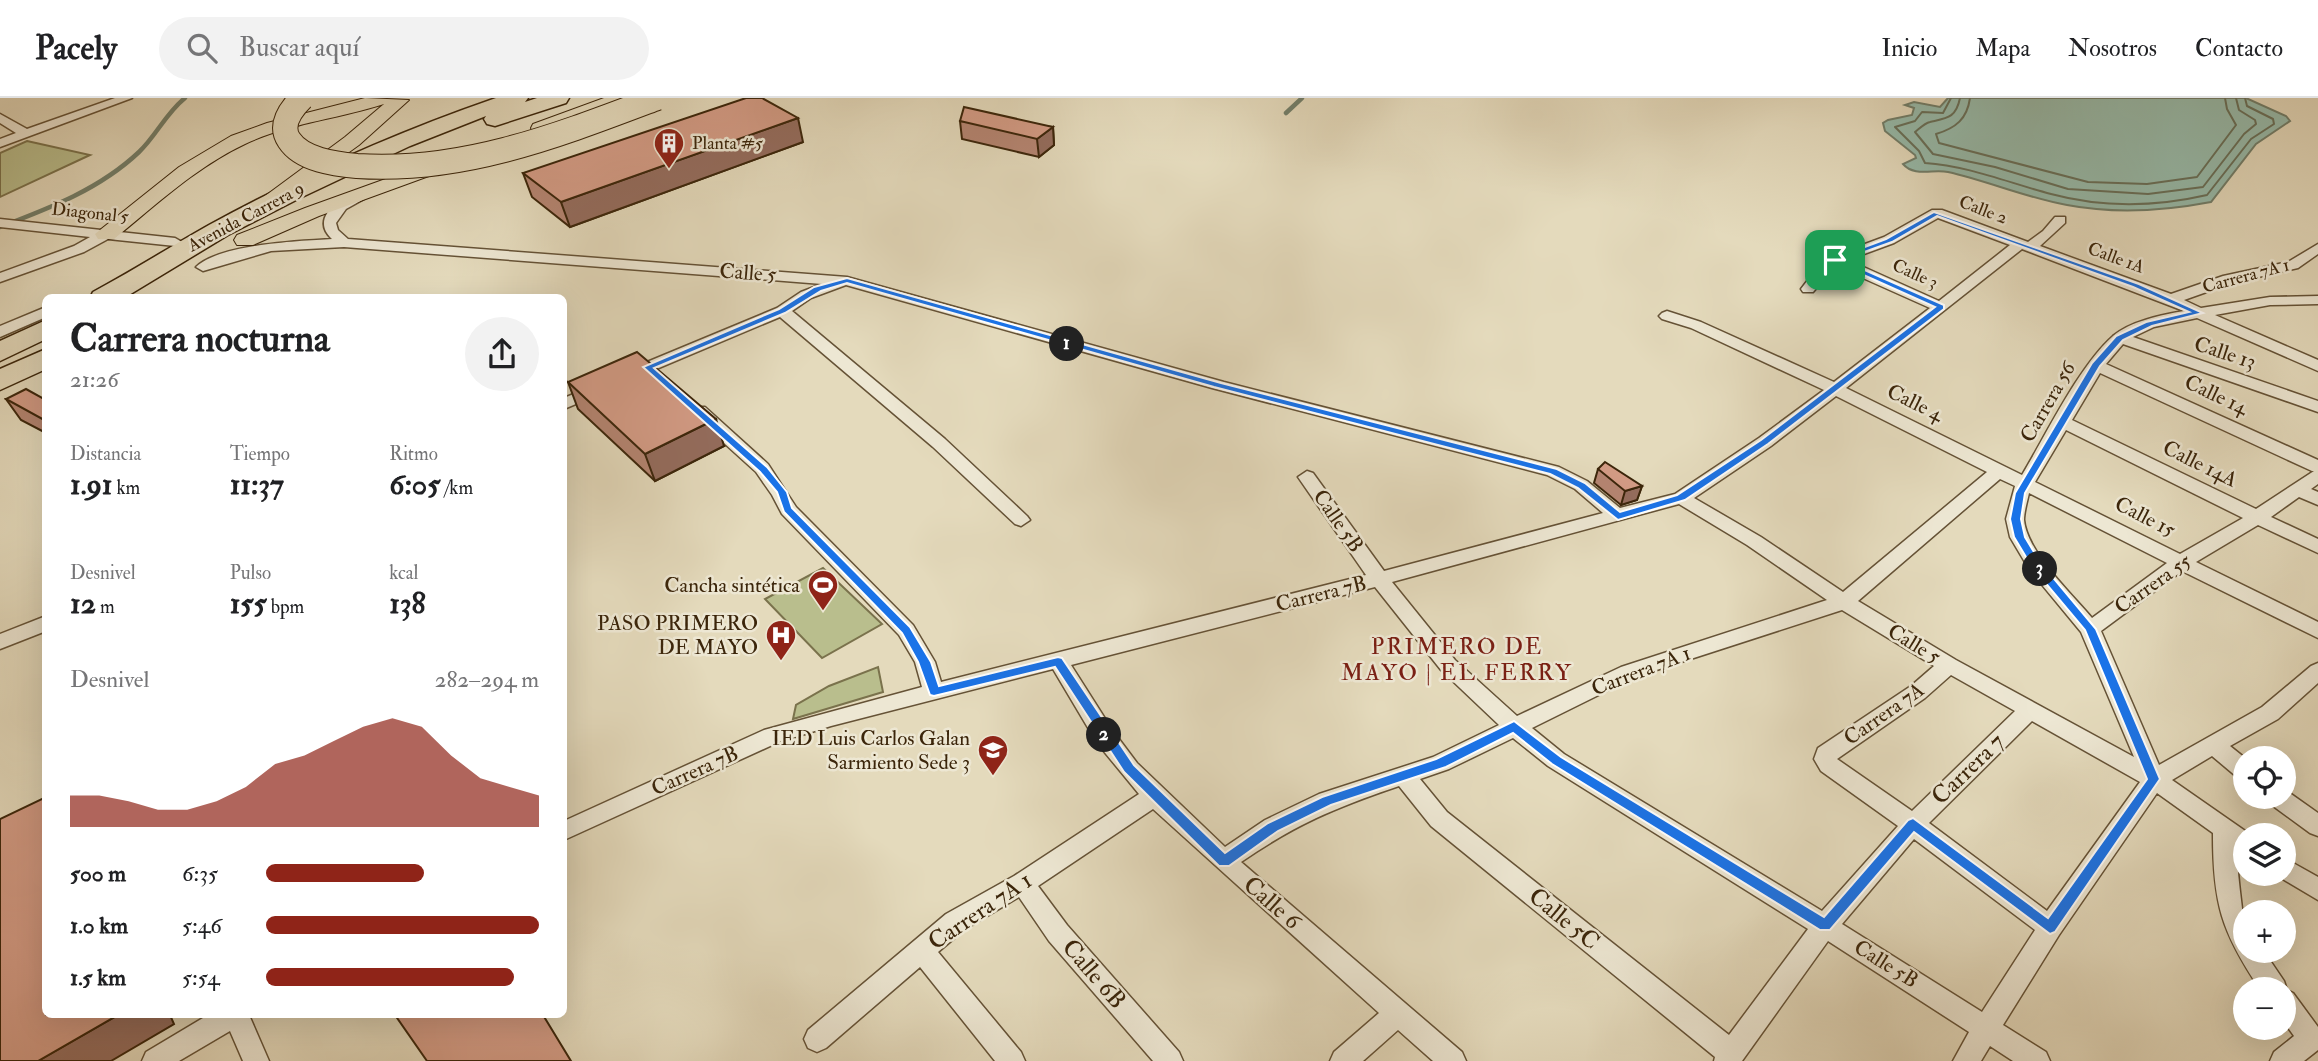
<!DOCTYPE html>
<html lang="es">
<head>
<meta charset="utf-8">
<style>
  :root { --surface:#fff; --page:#f2f2f2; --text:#202124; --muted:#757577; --line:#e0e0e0; --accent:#8f2418 }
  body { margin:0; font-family:"IM FELL Double Pica",serif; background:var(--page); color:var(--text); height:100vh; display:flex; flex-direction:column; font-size:26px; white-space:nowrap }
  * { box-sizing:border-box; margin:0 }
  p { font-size:23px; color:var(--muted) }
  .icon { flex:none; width:38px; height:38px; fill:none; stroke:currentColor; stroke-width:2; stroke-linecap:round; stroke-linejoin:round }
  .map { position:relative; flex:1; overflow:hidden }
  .side { position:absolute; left:42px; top:196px; width:525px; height:724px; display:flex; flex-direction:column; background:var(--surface); border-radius:10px; box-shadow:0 7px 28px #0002 }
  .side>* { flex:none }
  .controls { position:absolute; left:2233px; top:648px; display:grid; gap:14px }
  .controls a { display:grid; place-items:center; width:63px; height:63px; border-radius:50%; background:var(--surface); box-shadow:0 7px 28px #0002; font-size:35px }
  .pin { position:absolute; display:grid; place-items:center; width:60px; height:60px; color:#fff; margin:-30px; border-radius:14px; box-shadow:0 4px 10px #0006 }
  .km { position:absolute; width:35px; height:35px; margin:-18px; border-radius:50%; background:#222; color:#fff; font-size:19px; line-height:35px; text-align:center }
  .round { display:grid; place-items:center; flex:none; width:74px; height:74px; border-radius:37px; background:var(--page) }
  .headline { display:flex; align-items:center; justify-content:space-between; height:119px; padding:0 28px }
  h1 { font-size:38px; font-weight:700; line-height:52px }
  .figures { display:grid; grid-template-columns:repeat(3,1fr); gap:10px; height:119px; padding:7px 28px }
  .figures div { display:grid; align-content:center }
  .figures b { font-size:30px; font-weight:700 }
  .figures small { font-size:19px; font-weight:400 }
  .figures p { font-size:19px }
  .chart { height:196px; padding:14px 28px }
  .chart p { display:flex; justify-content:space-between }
  .chart svg { width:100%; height:126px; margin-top:7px; fill:var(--accent); opacity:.7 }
  ul { padding:0 28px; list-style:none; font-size:23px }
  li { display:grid; grid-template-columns:112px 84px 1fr; align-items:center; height:52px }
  li i { height:18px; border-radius:9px; background:var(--accent) }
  header { display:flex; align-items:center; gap:42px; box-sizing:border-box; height:98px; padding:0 35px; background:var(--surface); border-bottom:2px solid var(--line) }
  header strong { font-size:33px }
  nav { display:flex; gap:38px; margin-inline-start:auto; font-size:24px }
  .search { width:490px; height:63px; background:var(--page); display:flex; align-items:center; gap:18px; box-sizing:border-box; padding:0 24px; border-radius:38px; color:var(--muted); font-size:26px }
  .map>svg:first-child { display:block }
  .green { fill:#b9be8d; stroke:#7a724c; stroke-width:2 }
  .water { fill:#97bbab; stroke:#727f6b; stroke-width:2 }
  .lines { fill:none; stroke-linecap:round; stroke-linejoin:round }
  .shore { stroke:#69705a; stroke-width:2 }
  .stream { stroke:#727f6b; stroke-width:4.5 }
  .street-casing { stroke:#655236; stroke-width:3 }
  .primary-casing { stroke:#3b250a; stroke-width:2 }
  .highway-casing { stroke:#3b250a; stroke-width:3 }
  .street { fill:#ede7d3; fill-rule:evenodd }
  .primary { fill:#e4dabc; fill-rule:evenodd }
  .highway { fill:#e4dabc; fill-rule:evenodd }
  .highway-bridge-casing { stroke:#3b250a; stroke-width:26; stroke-linecap:butt }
  .highway-bridge { stroke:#e4dabc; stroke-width:24 }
  .wall { fill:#b58572; stroke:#3b250a; stroke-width:2 }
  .shaded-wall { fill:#946c5d; stroke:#3b250a; stroke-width:2 }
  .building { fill:#d39b85; stroke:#3b250a; stroke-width:2 }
  .route { fill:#1a73e8; stroke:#fff; stroke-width:2; fill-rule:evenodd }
  .labels { text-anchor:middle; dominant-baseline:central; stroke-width:5; stroke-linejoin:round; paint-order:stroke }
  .far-poi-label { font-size:18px; fill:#3b250a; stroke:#ede7d3; text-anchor:start }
  .far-street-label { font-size:18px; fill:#3b250a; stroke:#ede7d3 }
  .street-label { font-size:21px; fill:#3b250a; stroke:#ede7d3 }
  .poi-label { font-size:21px; fill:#3b250a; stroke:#ede7d3; text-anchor:end }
  .neighbourhood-label { font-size:23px; letter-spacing:2px; fill:#7a1f14; stroke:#ede7d3 }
  .near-street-label { font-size:24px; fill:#3b250a; stroke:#ede7d3 }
</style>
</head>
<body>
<header>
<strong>Pacely</strong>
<div class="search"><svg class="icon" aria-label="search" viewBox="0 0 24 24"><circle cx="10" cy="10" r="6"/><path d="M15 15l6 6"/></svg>Buscar aquí</div>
<nav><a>Inicio</a><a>Mapa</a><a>Nosotros</a><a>Contacto</a></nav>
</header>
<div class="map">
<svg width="2318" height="963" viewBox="0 0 2318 963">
  <rect width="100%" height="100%" fill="#e4dabc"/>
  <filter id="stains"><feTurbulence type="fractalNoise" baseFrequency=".00286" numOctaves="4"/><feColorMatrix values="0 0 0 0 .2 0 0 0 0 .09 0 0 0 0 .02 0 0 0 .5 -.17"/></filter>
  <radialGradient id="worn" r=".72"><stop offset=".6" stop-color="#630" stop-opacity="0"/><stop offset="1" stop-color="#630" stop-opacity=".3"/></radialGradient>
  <g class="green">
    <polygon points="27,43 90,57 0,99 0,55"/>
    <polygon points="823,470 882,526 822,560 765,501"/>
    <polygon points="878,569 883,594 793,621 796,607 829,588"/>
  </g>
  <path class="water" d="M1948,0H2246L2286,18L2290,23L2256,46L2211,104C2164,113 2114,116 2067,107C2027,100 1988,83 1948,74C1933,71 1914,79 1903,66L1916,60L1915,57L1885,33L1883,25L1888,22L1912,17L1914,10L1905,7L1914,4L1940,9Z"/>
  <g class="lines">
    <g class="shore">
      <path d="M1951,0L1943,15L1922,14L1915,23L1895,29L1919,53L1925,65C1969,68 2009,85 2051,96C2103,110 2155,109 2207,97L2251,41L2274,26L2273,21L2247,8L2245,0"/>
      <path d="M1960,0C1956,20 1947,20 1930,24C1925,25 1920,30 1915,34L1933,56L1995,69L2068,91L2148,96L2203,89L2244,36L2256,26L2255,22L2239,12L2236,0"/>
      <path d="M1970,0C1967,21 1956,30 1936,36L1939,45L2088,84L2147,86L2197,79L2236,27L2227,11L2225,0"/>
    </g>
    <g class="stream">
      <polyline points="1286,15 1302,0"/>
      <path d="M0,129C50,110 100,91 139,54C156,38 166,15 185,0"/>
    </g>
    <g class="street-casing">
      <g id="street">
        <polygon points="115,0 132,0 0,49 0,41 16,35 0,25 0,16 27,31"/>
        <path d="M359,94L366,98L364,101L346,111L336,125L338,132L348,141L847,179L1224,284L1559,369L1587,383L1620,410L1675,396L1759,340L1824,292L1691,230L1662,221L1659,218L1662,215L1667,213L1701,224L1834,284L1930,210L1836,168L1813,194H1803L1801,191L1821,165L1830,159L1884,139L1932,112H1942L2028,144L2043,133L2055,119H2065V125L2040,148L2171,196L2223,178L2288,164L2318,146V156L2298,170L2232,185L2184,202L2201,210L2270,199L2318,198V206L2270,207L2215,217L2318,262V273L2197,220L2154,229L2133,239L2318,303V314L2123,246L2106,266L2318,362V386L2311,391L2318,394V407L2299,399L2271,419L2318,441V455L2258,427L2196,464L2318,524V540L2182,473L2101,533L2159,667L2262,609L2311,568L2318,565V585L2278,621L2230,648L2245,660V682L2237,679L2212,658L2172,682L2251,737H2245V755L2237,752C2237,786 2245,818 2245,852H2263L2284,883L2287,892L2293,895L2318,929V952L2304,963H2270L2274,954L2294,938L2284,924V891H2260C2221,833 2213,805 2213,735L2157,695L2059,837L2003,927L2046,954L2050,963H2013L1990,948L1981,963H1953L1969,934L1828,843L1742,963H1714L1715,959L1431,728L1399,688C1337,709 1296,726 1241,764L1462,954L1466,963H1433L1398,932L1363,963H1330L1334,954L1379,915L1153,711L1038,788L1067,827L1179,954L1183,963H1153L1049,843L1019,799L964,832L938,854L1021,954L1025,963H995L920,869L826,950L817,954L808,950L804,941L808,932L946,816L1014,778L1139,696L1097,645L1053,571L831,628L779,644L564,742V723L764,632L922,589L915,564L899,537L782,416L772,397L756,374L693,317L691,313L693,309H705L768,366L796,409L913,527L935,564L941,584L1366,477L1298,379L1307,373L1313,375L1384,473L1603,415L1575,391L1547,377L1212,290L846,187L811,200L792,213L945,341L1027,418L1030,422L1021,428L1015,426L933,349L780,219L635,280L629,282L621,277L623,274L777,210L801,194L822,186L344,149L271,153L203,173L196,169C220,146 299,143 332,141C310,121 338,100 359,94ZM1938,120L2010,147L1939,203L1848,162L1894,145ZM2022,151L2184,213C2161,217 2131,223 2113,238C2079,268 2046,337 2022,377L1846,290ZM2100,275L2312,373H2314L2256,411L2072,322ZM1836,298L1987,374L1843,494L1761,439L1694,400L1771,348ZM2066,332L2243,420L2180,456L2035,384ZM2000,381L2015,388L2006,421L2010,439L2029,471L2081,534L2134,659L1956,562L1858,503ZM2029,395L2167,465L2092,520C2071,495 2027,454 2024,422C2024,414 2027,404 2029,395ZM1679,406L1747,447L1827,502L1621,569L1517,618L1455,562L1392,484ZM1375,489L1441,572L1499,627L1433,659L1319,696L1265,722L1225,749L1137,665L1113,633L1071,567ZM1842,512L1934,568L1911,588L1818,650L1814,661L1821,673L1898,728L1822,813L1564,656L1532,630L1635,579ZM1951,577L2015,613L1912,713L1837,661L1925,600ZM2032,623L2140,684L2047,813L1929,725ZM1513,640L1548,668L1808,831L1729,937L1447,714L1420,681L1449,671ZM1914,741L2035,832L1982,914L1842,826Z"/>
        <polygon points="0,121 175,140 182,144 175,148 108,141 84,154 0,184 0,175 74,148 90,139 0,129"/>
        <polygon points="46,209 46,219 0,239 0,228"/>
        <polygon points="598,286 606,291 604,294 564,311 564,300"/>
        <polygon points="46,518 46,533 0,551 0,536"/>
        <polygon points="2284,691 2318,715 2318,738 2310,735 2269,705 2266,698 2284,698"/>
        <polygon points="2284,760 2318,779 2318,802 2276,777 2275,775 2284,775"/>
        <polygon points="208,917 249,917 269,963 243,963 230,933 179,963 142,963 146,954"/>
      </g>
    </g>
    <g class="primary-casing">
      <g id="primary">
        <path d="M365,0L409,2L359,47L274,108H260L257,104L345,39L384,6C338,21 289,25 245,46C196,69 156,107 114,141H98L95,136L179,69L231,38L267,25Z"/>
        <polygon points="604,0 630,0 627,4 547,34 533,34 531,30 533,26"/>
        <polygon points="441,61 448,63 451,67 448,71 319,118 253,147 237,147 234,142 237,137 305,110"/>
      </g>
    </g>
    <g class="highway-casing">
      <g id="highway">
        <path d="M496,0H528L525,4L537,0H569L566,5L495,28L487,26L484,21L486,18L410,48L300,100L228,137L124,200H90L93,194C132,173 170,149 209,127C301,77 397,34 496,0Z"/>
        <polygon points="46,222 46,241 0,263 0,243"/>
        <polygon points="46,251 46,271 0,292 0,271"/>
      </g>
    </g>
    <use href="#street" class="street"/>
    <use href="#primary" class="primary"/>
    <use href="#highway" class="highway"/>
    <g class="highway-bridge-casing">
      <path id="highway-bridge" d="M302,0C291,11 279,27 289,42C302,62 335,66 357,68C463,75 559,37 657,0"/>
    </g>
    <use href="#highway-bridge" class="highway-bridge"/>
  </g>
  <g class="wall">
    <polygon points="960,23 1053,29 1054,47 1039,59 962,41"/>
    <polygon points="803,44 570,129 532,99 523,75"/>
    <polygon points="568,284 724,348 655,383 578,311"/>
    <polygon points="6,301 46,302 46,335 21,322"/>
    <polygon points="1598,371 1642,388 1637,402 1621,407 1594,385"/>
  </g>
  <g class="shaded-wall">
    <polygon points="798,20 803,44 570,129 561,104"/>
    <polygon points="1053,29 1054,47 1039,59 1037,41"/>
    <polygon points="716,321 724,348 655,383 645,356"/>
    <polygon points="1642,388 1637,402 1621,407 1625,393"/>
    <polygon points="118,917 170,917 174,926 111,963 38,963"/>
  </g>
  <g class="building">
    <polygon points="746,0 762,0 798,20 561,104 523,75"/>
    <polygon points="964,9 1053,29 1037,41 960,23"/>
    <polygon points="637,254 716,321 645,356 568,284"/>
    <polygon points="26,291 46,302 46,323 6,301"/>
    <polygon points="1605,364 1642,388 1625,393 1598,371"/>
    <polygon points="46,699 46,917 118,917 38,963 0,963 0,721"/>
    <polygon points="395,917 543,917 571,963 427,963"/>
  </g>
  <path class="route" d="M1934,114L2139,186L2203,215L2152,228L2123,242L2100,268L2025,395L2021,421L2025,439L2040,464L2096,531L2160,681L2055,834L2050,836L1914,734L1830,832H1820L1552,666L1513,635L1446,669L1331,707L1278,733L1229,768H1219L1124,674L1055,569L934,598L930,597L918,564L902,535L784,414L777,394L760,374L643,269L779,211L814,189L847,180L1221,285L1557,371L1585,385L1620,414L1677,397L1761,342L1935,209L1830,162L1886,141ZM1937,118L2133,189L2189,214L2146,224L2116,238L2092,265L2015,395L2010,421L2014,439L2032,469L2085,532L2147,681L2048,820L1913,720L1908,722L1824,819L1561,659L1514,623L1436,661L1322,699L1268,725L1225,755L1134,667L1062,560L1058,559L939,588L931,564L910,529L792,410L787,394L767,369L654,270L785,215L821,193L847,185L1214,289L1550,376L1578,390L1618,422L1685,402L1768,346L1944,211V207L1842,162L1892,144Z"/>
  <defs>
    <g id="building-pin" transform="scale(1.575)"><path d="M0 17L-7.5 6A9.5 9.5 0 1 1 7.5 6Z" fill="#8f2418" stroke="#ede7d3"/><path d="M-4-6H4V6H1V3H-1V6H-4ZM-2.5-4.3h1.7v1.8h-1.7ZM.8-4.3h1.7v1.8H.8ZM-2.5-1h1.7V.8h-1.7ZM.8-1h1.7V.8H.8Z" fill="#fff"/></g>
    <g id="stadium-pin" transform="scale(1.575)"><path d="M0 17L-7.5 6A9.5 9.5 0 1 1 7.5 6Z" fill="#8f2418" stroke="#ede7d3"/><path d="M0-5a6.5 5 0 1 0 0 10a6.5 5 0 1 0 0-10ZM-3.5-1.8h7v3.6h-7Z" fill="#fff"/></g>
    <g id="hospital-pin" transform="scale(1.575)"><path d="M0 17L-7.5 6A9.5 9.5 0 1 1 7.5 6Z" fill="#8f2418" stroke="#ede7d3"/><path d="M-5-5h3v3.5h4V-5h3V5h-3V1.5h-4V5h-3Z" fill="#fff"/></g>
    <g id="school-pin" transform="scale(1.575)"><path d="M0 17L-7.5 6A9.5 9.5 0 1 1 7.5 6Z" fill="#8f2418" stroke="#ede7d3"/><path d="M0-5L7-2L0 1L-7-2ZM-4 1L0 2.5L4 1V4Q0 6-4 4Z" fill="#fff"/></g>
  </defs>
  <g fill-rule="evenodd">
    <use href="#building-pin" x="669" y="45"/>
    <use href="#stadium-pin" x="823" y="487"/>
    <use href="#hospital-pin" x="781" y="537"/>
    <use href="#school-pin" x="993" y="652"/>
  </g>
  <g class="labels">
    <g class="far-poi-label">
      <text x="692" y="45">Planta #5</text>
    </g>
    <g class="far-street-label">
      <text transform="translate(1983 112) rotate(21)">Calle 2</text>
      <text transform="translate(90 115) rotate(6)">Diagonal 5</text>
      <text transform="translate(246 119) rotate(-28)">Avenida Carrera 9</text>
      <text transform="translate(2116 160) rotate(20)">Calle 1A</text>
      <text transform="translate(1915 176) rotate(24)">Calle 3</text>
      <text transform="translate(2246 178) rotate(-15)">Carrera 7A 1</text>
    </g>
    <g class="street-label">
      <text transform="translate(748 175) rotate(4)">Calle 5</text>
      <text transform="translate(2225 255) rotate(18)">Calle 13</text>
      <text transform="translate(2216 297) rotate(25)">Calle 14</text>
      <text transform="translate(2048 304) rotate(-60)">Carrera 56</text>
      <text transform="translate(1915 305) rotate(26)">Calle 4</text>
      <text transform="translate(2200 366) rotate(26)">Calle 14A</text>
      <text transform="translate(2145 419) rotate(27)">Calle 15</text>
      <text transform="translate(1338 423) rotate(55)">Calle 5B</text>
      <text transform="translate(2153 486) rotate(-35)">Carrera 55</text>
      <text transform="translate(1321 496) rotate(-14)">Carrera 7B</text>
      <text transform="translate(1914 546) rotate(31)">Calle 5</text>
      <text transform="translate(1641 573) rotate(-21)">Carrera 7A 1</text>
      <text transform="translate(1884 616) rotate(-35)">Carrera 7A</text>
      <text transform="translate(695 673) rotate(-24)">Carrera 7B</text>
      <text transform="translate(1886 866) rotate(32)">Calle 5B</text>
    </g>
    <g class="poi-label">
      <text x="800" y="487">Cancha sintética</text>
      <text x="758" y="525">PASO PRIMERO<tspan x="758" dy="24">DE MAYO</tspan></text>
      <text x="970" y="640">IED Luis Carlos Galan<tspan x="970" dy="24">Sarmiento Sede 3</tspan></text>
    </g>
    <g class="neighbourhood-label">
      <text x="1457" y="548">PRIMERO DE<tspan x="1457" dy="26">MAYO | EL FERRY</tspan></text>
    </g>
    <g class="near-street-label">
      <text transform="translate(1968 671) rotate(-44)">Carrera 7</text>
      <text transform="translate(1272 805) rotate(41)">Calle 6</text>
      <text transform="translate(980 813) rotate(-34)">Carrera 7A 1</text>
      <text transform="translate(1564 821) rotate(39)">Calle 5C</text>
      <text transform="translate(1094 876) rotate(49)">Calle 6B</text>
    </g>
  </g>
  <rect width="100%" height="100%" filter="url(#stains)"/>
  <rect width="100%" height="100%" fill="url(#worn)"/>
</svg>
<div class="controls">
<a><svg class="icon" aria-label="locate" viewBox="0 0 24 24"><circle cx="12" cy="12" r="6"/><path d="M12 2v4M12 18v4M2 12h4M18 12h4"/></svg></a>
<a><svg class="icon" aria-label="layers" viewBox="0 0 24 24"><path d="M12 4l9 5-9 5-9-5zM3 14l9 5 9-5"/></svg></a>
<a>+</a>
<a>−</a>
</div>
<div class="pin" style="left:1835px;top:162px;background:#1e9e55"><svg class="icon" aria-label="arrive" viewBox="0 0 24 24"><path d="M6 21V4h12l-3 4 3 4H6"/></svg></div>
<b class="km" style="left:1067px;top:246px">1</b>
<b class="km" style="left:1104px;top:637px">2</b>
<b class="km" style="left:2040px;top:471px">3</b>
<section class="side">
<div class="headline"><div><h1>Carrera nocturna</h1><p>21:26</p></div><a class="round"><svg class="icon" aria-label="share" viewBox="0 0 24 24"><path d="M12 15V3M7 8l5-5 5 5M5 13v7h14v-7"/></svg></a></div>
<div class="figures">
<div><p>Distancia</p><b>1.91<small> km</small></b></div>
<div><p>Tiempo</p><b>11:37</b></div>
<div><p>Ritmo</p><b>6:05<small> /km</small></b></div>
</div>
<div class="figures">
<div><p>Desnivel</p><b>12<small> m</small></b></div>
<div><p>Pulso</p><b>155<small> bpm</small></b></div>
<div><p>kcal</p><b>138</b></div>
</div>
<div class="chart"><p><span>Desnivel</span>282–294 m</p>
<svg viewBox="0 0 160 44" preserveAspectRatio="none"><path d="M0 44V33L10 33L20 35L30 38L40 38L50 35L60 30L70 22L80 19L90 14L100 9L110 6L120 9L130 19L140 27L150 30L160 33V44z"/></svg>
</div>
<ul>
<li><b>500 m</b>6:35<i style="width:58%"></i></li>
<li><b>1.0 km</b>5:46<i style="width:100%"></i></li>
<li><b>1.5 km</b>5:54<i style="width:91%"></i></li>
</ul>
</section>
</div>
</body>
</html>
